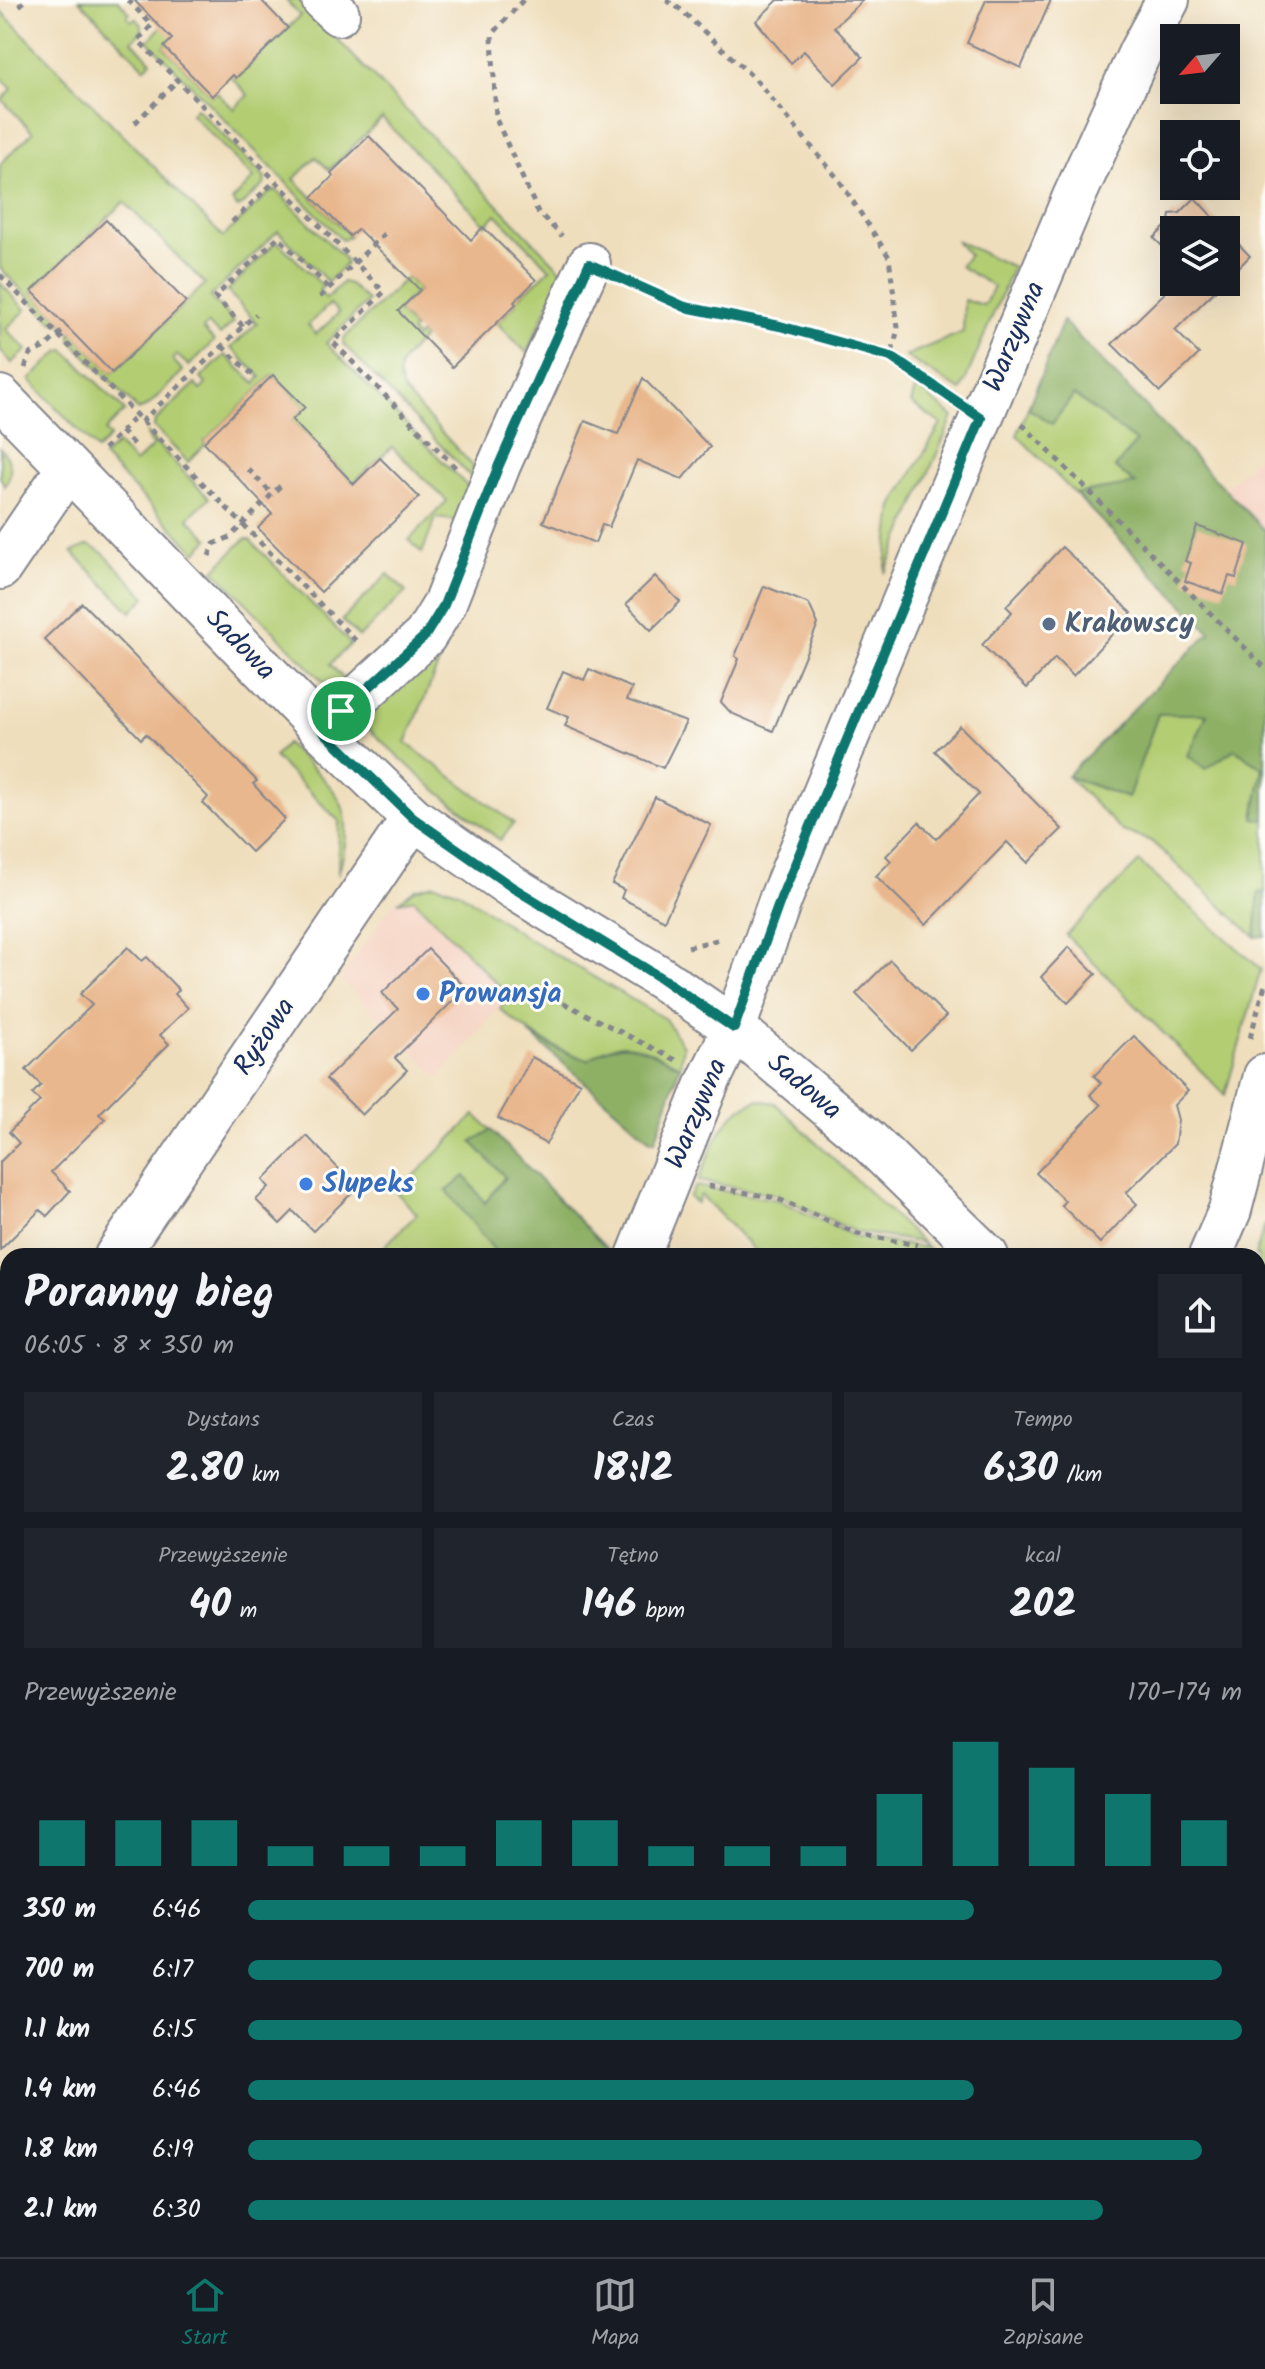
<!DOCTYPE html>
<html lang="pl">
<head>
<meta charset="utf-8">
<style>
  :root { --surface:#171b24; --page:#20242c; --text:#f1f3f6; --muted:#9ea1a6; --line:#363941; --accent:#0f766e }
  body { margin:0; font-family:Kalam,sans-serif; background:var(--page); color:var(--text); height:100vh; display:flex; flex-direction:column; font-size:30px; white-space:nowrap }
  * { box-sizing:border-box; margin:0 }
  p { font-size:26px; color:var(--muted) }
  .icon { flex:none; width:44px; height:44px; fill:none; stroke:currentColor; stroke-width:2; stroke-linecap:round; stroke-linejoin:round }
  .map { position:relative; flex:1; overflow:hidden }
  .details { position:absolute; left:0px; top:1248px; width:1266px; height:1010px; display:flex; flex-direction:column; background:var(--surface); border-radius:24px 24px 0 0; box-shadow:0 8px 32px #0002 }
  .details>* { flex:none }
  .needle { width:52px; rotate:242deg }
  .controls { position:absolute; left:1160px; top:24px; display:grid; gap:16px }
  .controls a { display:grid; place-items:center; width:80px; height:80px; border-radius:0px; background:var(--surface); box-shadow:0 8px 32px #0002; font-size:40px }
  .pin { position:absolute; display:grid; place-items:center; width:68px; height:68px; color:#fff; margin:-34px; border:4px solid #fff; border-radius:50%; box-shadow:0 2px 8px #0007 }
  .round { display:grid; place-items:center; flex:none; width:84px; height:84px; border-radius:0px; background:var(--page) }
  .head { display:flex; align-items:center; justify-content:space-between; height:136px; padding:0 24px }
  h1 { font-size:44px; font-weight:700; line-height:60px }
  .figures { display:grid; grid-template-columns:repeat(3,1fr); gap:12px; height:136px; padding:8px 24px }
  .figures div { display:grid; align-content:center; border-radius:0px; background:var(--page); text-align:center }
  .figures b { font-size:40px; font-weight:700 }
  .figures small { font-size:22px; font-weight:400 }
  .figures p { font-size:22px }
  .chart { height:224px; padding:16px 24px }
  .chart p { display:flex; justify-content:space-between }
  .chart svg { width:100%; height:144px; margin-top:8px; stroke:var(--accent); stroke-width:6 }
  ul { padding:0 24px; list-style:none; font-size:26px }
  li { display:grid; grid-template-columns:128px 96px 1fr; align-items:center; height:60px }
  li i { height:20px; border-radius:10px; background:var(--accent) }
  .menu { display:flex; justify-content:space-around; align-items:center; height:112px; border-top:2px solid var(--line); background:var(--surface); font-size:22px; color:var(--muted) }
  .menu a { display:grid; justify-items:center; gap:4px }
  .menu .current { color:var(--accent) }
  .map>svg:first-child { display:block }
  .built { fill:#f5d3c2 }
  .green { fill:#b3cd73; stroke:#677e68; stroke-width:2; fill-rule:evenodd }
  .forest { fill:#8eb065; stroke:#547062; stroke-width:2 }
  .building { fill:#e9b78d }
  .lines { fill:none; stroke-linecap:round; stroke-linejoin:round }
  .minor-casing { stroke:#85868d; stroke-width:46 }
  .path { stroke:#85868d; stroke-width:5; stroke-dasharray:6 6; stroke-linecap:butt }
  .minor { stroke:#fff; stroke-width:42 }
  .route-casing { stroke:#fff; stroke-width:16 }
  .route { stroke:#0f766e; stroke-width:10 }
  .service-dot { fill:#5c6f8a; stroke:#fdfcf7; stroke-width:3 }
  .shop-dot { fill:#3f7fe0; stroke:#fdfcf7; stroke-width:3 }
  .labels { text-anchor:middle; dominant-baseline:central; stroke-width:6; stroke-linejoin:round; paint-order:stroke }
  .street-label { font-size:28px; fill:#1b2f5e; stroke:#fdfcf7 }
  .service-label { font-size:28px; font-weight:bold; fill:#4e5e75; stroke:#fdfcf7; text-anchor:start }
  .shop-label { font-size:28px; font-weight:bold; fill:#366cbe; stroke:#fdfcf7; text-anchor:start }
</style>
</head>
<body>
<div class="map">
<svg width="1265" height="2257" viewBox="0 0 1265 2257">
  <rect width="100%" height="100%" fill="#fdfcf7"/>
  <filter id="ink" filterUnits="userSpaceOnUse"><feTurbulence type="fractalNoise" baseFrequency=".0125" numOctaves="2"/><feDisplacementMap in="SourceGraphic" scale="16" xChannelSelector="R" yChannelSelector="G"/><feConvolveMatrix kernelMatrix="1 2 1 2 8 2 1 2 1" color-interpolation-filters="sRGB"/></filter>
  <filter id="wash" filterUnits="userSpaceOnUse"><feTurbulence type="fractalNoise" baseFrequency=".006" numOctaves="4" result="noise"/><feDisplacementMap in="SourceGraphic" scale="32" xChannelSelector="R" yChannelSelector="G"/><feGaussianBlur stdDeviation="1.8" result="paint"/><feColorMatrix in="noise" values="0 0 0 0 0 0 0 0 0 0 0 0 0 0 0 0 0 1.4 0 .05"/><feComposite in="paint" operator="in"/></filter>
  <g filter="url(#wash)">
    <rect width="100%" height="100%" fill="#efdebc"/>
    <g class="built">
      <polygon points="1265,449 1265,531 1224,489"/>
      <polygon points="414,899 509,996 439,1078 340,979 393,903"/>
      <polygon points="1258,1290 1265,1297 1265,1458 1258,1452"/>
      <polygon points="1258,1758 1265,1765 1265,2257 992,2257 994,2250 1258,2250"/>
    </g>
    <g class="green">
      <polygon points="79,0 118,0 130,13 127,16 131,21 136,18 142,25 142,31 132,41 151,61 145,68"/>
      <polygon points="286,0 299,0 563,272 527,353 497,323 516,304 514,302 550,269 496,214 486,225 382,118 329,170 316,157 294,179 350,236 342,240 148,41 171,16 183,28 164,47 212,96 216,92 234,109 248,95 231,77 234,75 237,77 300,16"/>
      <polygon points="0,10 223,237 270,192 276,190 344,258 346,264 328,282 278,231 210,297 234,322 220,335 208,324 203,329 214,341 189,366 177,355 173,360 183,371 148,406 138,410 71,340 71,331 112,373 205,284 124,202 32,291 63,323 54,323 0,268 0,164 33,132 2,100 12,89 0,76"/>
      <polygon points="196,108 265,178 264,185 238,208 232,201 254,178 191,114"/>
      <polygon points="955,240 1013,267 961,391 905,356 963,332 964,300 984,305 994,287 960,266 969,255"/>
      <path d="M277,241L323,286L319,291L326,299L343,282L349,284L368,301L326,343L472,491L460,521L436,518L422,553L409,540L447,501L392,447L353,483L292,420L305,407L273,375L204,442L206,444L188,462L154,427L155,421L195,384L201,390L206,384L201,378L225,355L255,383L261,377L231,348L257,323L227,291ZM330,304L339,313L316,334L308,325Z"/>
      <path d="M407,277L419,290L398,311L414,329L411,332L416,338L420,334L423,338C406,357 389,367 405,393L472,465L474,480L343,344L344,338Z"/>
      <polygon points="0,283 26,310 6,329 27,350 12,363 0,350"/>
      <polygon points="65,350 125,411 105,431 110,437 97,450 30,380 60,351"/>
      <polygon points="916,386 953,417 885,573 893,506 941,424 911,403"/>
      <polygon points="1074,394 1137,442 1137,484 1075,494 1017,435 1028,408 1052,424"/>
      <polygon points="147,434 209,498 188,518 209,539 196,552 103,457 117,444 135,463 154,445 149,442"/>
      <path d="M0,448C11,459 14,472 5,486L0,477Z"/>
      <polygon points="245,539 249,539 351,644 330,664 351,687 339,698 214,570"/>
      <polygon points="89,545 103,553 146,597 131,612 72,552"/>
      <polygon points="388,574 406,592 359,637 342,620"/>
      <polygon points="451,634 406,743 514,823 500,840 425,781 360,721"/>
      <polygon points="1158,714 1208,714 1188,756 1235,749 1263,768 1254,817 1265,820 1265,892 1259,893 1255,937 1151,841 1122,831 1067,776 1127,798"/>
      <path d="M286,743C336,792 360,800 338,875L339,821L274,757Z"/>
      <polygon points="1139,862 1261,969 1225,1095 1066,935"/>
      <path d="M434,884L458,891L521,934L665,1019L683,1046L680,1066C643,1049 625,1032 588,1060C551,1047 529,1034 500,1009L508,995L414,899L398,902L416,889Z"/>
      <path d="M758,1100L775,1103L936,1256H760L701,1195L697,1203L689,1197L696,1186L778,1200L856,1237L926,1248L920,1242L855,1232L778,1195L698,1181C713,1148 721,1113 758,1100Z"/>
      <polygon points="475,1115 491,1130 473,1142 505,1176 485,1203 447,1191 499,1256 375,1256 417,1214 397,1193"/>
      <polygon points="1265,1224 1265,1297 1258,1290 1258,1256 1255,1256"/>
      <polygon points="1258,1566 1265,1570 1265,1614 1258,1608"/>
      <polygon points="838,2250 927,2250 925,2257 845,2257"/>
    </g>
    <g class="forest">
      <polygon points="1063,321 1265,531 1265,820 1254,818 1263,768 1235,749 1206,769 1188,756 1207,714 1158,714 1128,798 1067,776 1210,632 1075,494 1136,484 1115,468 1136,442 1074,395 1052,424 1028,408"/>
      <polygon points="1265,892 1265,936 1255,937 1259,893"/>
      <path d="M529,1033L557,1049L588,1060C626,1033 642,1049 680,1066L655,1141L650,1140Z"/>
      <polygon points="491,1130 607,1249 605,1256 499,1256 447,1191 465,1176 485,1203 505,1177 472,1142"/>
    </g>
    <g id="blocks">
      <g class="building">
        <polygon points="134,0 261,0 288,28 236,78 233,75 212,96 164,47 172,39"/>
        <polygon points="778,0 863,0 834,27 863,57 835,84 804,51 791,63 756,21"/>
        <polygon points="986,0 1051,0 1021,68 967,43"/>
        <polygon points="369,136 471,240 483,227 536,280 514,302 516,304 452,367 398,311 420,290 358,229 350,236 312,197 333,176 331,173"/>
        <polygon points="1195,198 1225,230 1174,230 1174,258 1154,238 1169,223 1170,214 1180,213"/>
        <polygon points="106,220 186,302 112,373 32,291"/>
        <polygon points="1226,231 1250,256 1226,280"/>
        <polygon points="1176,282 1224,282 1175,330 1199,354 1160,392 1112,344"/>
        <polygon points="273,375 305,407 292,420 354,484 380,458 419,497 321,592 258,528 272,514 204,442"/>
        <polygon points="643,378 710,447 682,479 637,460 609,527 602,525 595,543 543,522 585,421 618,434"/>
        <polygon points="1197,526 1247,544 1236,578 1229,576 1223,594 1185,581 1191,563 1185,561"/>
        <polygon points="1062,547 1132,613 1073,676 1055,658 1027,688 982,645 1012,612 1006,606"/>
        <polygon points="655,576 680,602 651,630 626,604"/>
        <polygon points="764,586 809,604 818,624 773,731 731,713 721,702 739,659 735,656"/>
        <polygon points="82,603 257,781 253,784 285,819 251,852 203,803 208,797 146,734 141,739 44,639"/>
        <polygon points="589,669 632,688 627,700 686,722 663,768 565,726 569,717 547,708 563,671 584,680"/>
        <polygon points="960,726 1062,829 1028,863 1007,842 926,925 876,876 891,861 886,856 919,822 936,839 979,794 935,751"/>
        <polygon points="655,797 711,825 664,920 621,898 624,890 612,884"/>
        <polygon points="128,947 142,961 147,957 179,990 175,994 188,1008 160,1035 169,1044 99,1114 105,1119 51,1172 70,1191 47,1216 40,1210 0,1250 0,1162 19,1143 9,1132 40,1101 32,1094 41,1085 26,1070 92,1005 80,994"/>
        <polygon points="1069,947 1096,974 1068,1003 1041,977"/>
        <polygon points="428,949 466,988 395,1058 407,1070 362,1115 326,1079 398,1009 382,993"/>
        <polygon points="890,960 946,1016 911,1050 856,994"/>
        <polygon points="1134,1036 1188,1091 1174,1105 1178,1120 1175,1144 1126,1193 1137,1204 1100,1243 1061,1205 1065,1201 1036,1173 1101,1105 1090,1095 1101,1083 1094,1076"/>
        <polygon points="532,1057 580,1083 546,1144 498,1118"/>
        <polygon points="307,1136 357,1188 313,1231 293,1211 280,1224 256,1200 269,1187 263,1180"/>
      </g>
    </g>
  </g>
  <g filter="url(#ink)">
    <use href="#blocks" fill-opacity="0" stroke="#85868d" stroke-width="2"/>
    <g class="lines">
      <g class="minor-casing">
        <g id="minor">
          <polyline points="323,0 338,14"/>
          <polyline points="0,397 322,730 413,818 512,887 661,978 734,1028 868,1140 987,1256"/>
          <polyline points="0,568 68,468"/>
          <polyline points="322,730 425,636 444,605 499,465 589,264"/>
          <polyline points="116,1256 413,818"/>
          <polyline points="638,1256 708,1082 734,1028 781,898 893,627 1074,197 1140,52 1168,0"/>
          <polyline points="1210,1256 1230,1210 1265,1076"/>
          <polyline points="0,1427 8,1415"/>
          <polyline points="1258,1514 1265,1521"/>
          <polyline points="151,2257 155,2250"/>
          <polyline points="952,2257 954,2250"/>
        </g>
      </g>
      <g class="path">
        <polyline points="128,0 152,25 138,40 384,292 333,342 456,468"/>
        <polyline points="523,0 492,35 496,119 538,212 562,236"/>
        <polyline points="666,0 680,9 757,81 839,180 889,257 898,328 891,357"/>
        <polyline points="19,6 26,0"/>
        <polyline points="135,123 177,81"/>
        <polyline points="232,222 275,181"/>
        <polyline points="0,275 359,644"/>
        <polyline points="625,280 685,307 780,326 891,357 947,394"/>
        <polyline points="320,297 387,231"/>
        <polyline points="243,326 215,297 278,237 329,288"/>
        <polyline points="222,346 255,377"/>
        <polyline points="25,368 30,354 45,347 67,327"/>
        <polyline points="141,422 256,314"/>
        <polyline points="1022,424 1265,668"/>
        <polyline points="121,431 135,446"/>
        <polyline points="104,449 136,416"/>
        <polyline points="248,469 272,494"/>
        <polyline points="209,556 214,544 230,537 283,483"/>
        <polyline points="688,947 721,939"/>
        <polyline points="542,992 676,1060"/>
        <polyline points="1250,1038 1265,985"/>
        <polyline points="708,1186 776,1198 858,1234 917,1245"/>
        <polyline points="1258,1462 1265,1454"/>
      </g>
      <use href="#minor" class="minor"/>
    </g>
  </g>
  <g class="lines" filter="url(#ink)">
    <g class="route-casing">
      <polygon id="route" points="589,264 685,307 780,326 891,357 981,418 781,898 734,1028 661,978 512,887 413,818 322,730 425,636 444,605 499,465"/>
    </g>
    <use href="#route" class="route"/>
  </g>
  <circle class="service-dot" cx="1049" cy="624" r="8"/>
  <g class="shop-dot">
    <circle cx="423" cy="994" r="8"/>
    <circle cx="306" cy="1184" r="8"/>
  </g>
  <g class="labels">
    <g class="street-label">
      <text transform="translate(1015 337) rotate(-67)">Warzywna</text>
      <text transform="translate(240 645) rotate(46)">Sadowa</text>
      <text transform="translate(265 1037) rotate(-56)">Ryżowa</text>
      <text transform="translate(804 1087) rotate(40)">Sadowa</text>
      <text transform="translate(697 1114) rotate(-67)">Warzywna</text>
    </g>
    <g class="service-label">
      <text x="1065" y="624">Krakowscy</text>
    </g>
    <g class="shop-label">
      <text x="439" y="994">Prowansja</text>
      <text x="322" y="1184">Slupeks</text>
    </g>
  </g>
</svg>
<div class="controls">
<a><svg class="needle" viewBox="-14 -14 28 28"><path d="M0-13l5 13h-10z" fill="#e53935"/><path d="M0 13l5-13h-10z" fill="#9ea1a6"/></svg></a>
<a><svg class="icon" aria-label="locate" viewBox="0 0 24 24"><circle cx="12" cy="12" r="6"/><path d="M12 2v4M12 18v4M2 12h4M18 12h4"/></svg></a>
<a><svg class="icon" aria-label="layers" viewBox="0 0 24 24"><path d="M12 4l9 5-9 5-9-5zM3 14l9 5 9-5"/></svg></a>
</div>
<div class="pin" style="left:341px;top:711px;background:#1e9e55"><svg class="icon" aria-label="arrive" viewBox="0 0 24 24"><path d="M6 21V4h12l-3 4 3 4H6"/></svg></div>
<section class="details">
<div class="head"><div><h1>Poranny bieg</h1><p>06:05 · 8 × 350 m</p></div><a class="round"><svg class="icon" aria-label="share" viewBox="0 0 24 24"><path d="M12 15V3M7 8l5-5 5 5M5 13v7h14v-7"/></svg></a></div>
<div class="figures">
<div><p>Dystans</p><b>2.80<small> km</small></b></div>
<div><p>Czas</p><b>18:12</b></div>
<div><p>Tempo</p><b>6:30<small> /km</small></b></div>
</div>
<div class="figures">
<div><p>Przewyższenie</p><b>40<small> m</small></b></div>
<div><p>Tętno</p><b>146<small> bpm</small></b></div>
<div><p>kcal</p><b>202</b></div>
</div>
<div class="chart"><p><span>Przewyższenie</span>170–174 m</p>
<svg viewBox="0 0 160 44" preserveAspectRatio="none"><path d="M5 44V30M15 44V30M25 44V30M35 44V38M45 44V38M55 44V38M65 44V30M75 44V30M85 44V38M95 44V38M105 44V38M115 44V22M125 44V6M135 44V14M145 44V22M155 44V30"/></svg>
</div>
<ul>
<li><b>350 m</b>6:46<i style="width:73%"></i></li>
<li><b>700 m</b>6:17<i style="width:98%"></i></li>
<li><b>1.1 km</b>6:15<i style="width:100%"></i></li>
<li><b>1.4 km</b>6:46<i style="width:73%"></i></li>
<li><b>1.8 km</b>6:19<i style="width:96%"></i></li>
<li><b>2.1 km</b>6:30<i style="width:86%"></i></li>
</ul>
</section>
</div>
<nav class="menu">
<a class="current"><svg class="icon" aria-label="home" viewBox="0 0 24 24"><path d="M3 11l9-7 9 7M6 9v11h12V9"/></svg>Start</a>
<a><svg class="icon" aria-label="map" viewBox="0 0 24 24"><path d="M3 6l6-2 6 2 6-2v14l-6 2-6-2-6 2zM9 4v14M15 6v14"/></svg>Mapa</a>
<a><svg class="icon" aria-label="saved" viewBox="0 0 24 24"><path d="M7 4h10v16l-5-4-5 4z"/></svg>Zapisane</a>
</nav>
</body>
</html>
